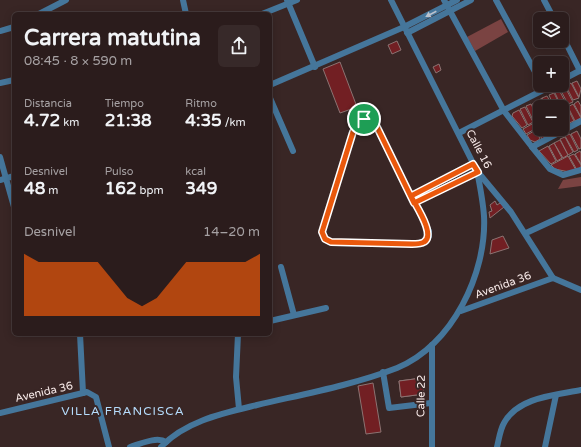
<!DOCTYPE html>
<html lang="es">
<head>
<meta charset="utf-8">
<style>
  :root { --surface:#2b1c1c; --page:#372929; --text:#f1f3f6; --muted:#a6a1a3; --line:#473a3b; --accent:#ea580c }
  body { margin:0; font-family:"Varela Round",sans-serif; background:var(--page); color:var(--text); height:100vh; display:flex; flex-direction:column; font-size:15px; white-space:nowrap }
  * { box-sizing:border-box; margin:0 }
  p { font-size:13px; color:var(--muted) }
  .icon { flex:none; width:22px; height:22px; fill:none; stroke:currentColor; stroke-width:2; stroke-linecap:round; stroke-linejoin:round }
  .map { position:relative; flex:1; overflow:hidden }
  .sheet { position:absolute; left:12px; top:12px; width:260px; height:324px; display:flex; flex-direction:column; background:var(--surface); border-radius:6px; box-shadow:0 2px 10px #0003,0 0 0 1px var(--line) }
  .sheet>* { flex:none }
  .fabs { position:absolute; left:533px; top:12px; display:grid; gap:8px }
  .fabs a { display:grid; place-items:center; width:36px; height:36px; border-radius:6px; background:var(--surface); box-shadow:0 2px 10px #0003,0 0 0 1px var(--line); font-size:20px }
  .pin { position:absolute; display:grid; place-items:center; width:34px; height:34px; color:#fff; margin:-17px; border:2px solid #fff; border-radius:50%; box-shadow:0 1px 4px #0007 }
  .round { display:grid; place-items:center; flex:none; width:42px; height:42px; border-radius:6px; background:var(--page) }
  .headline { display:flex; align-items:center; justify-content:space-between; height:68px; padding:0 12px }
  h1 { font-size:22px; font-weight:700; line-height:30px }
  .metrics { display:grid; grid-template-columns:repeat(3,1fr); gap:6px; height:68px; padding:4px 12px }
  .metrics div { display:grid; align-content:center }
  .metrics b { font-size:17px; font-weight:700 }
  .metrics small { font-size:11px; font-weight:400 }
  .metrics p { font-size:11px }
  .chart { height:112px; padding:8px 12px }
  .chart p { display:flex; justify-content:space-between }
  .chart svg { width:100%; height:72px; margin-top:4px; fill:var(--accent); opacity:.7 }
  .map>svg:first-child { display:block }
  .green { fill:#7a4342 }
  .building { fill:#721f23; stroke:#8b7372 }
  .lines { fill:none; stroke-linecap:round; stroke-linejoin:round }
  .minor { stroke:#45769b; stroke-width:6 }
  .oneway { fill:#bac2ce }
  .route-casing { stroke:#fff; stroke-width:8 }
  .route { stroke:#ea580c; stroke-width:5 }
  .labels { text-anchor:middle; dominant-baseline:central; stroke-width:4; stroke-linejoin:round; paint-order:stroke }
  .street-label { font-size:11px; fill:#f9ebea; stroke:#392625 }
  .neighbourhood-label { font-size:12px; letter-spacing:1px; fill:#b6ddfd; stroke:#392625 }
</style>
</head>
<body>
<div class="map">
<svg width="581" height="447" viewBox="0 0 581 447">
  <rect width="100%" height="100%" fill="#392625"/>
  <g class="green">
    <polygon points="501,19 508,32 475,51 467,37"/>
    <polygon points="581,177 581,186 558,189 563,180"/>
  </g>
  <g class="building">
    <polygon points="397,41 401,50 392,54 388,45"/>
    <polygon points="340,62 357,107 340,113 323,69"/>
    <polygon points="439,64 441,70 436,73 433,67"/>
    <polygon points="577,81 581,89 579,97 572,83"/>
    <polygon points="571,83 579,98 573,100 566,86"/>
    <polygon points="565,87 573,102 568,104 560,89"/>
    <polygon points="559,90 567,105 562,108 555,93"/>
    <polygon points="554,93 561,107 554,107 549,95"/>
    <polygon points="547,96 553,107 547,107 542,98"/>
    <polygon points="542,98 547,107 541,107 538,101"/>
    <polygon points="537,101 540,108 540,119 532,104"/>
    <polygon points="578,101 581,106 581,117 574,104"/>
    <polygon points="531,104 539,120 534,122 526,106"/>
    <polygon points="573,104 581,118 575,121 568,107"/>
    <polygon points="525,107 533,122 528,125 520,109"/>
    <polygon points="567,107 574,121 569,123 562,110"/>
    <polygon points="519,110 527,125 522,128 512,116 513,113"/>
    <polygon points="562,112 569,124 564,127 562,123"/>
    <polygon points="539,121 540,129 543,129 547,136 542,139 533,124"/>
    <polygon points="532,124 535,129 526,134 523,129"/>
    <polygon points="544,129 550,129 552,133 547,136"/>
    <polygon points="536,130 540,139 535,142 530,140 527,135"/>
    <polygon points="577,131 581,139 581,148 579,149 571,134"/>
    <polygon points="570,134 578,150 574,152 565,136"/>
    <polygon points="565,137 573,152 568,155 560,139"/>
    <polygon points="560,140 568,155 563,158 554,143"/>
    <polygon points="554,143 562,158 557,161 549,146"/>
    <polygon points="548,146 556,161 551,164 539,151"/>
    <polygon points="580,151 581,153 581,164 575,154"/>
    <polygon points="574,154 581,165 581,167 577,170 569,156"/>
    <polygon points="568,156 576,170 569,172 555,169 551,165"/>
    <polygon points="495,201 497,205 500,203 504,207 490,218 489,212 492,211 490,205"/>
    <polygon points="503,236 509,248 490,254 492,240"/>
    <polygon points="422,378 424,394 401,397 399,381"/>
    <polygon points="422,378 424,394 401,397 399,381"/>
    <polygon points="373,383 381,432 366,434 358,386"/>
  </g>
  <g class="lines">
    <g class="minor">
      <polyline points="183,0 186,14"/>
      <polyline points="287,0 315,67"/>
      <polyline points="391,0 477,171 511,212 553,278"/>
      <polyline points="444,0 504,111 532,147 550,169 563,175 581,170"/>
      <polyline points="496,0 540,81"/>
      <polyline points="544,0 554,19"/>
      <polyline points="39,14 66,0"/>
      <polyline points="262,14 297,0"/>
      <polyline points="0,31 14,27"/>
      <polyline points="407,33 471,0"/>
      <polyline points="562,35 580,71"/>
      <polyline points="562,80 581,70"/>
      <polyline points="0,83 14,80"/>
      <polyline points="270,85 404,27 457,0"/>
      <polyline points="270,98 293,151"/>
      <polygon points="367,119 375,125 429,231 429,236 425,242 412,244 331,243 325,239 322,232 353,132 359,121"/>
      <polyline points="459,133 553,85"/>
      <polyline points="532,147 581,121"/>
      <polyline points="0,157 14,207"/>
      <polyline points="0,180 14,176"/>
      <polyline points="411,196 473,164"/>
      <polyline points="414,203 477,171"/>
      <polyline points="526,233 578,209"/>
      <polyline points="281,267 294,315"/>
      <polyline points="553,278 581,290"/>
      <polyline points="461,311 553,278"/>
      <polyline points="270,321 326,308"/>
      <polyline points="80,334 83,393"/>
      <polyline points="238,334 236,377 239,409"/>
      <polyline points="383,372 389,408 431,403"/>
      <polyline points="0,413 87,392 96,397 109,447"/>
      <path d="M130,447C140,444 157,436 166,442"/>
      <path d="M161,447C185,421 224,413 257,405C304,394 353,385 397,368C452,346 487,273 484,216C483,202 480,186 477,171"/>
      <polyline points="432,447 432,345"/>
      <path d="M497,447C499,439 500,430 504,423C518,397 556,395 581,390"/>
      <polyline points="545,447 556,395"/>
    </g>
  </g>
  <defs><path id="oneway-solid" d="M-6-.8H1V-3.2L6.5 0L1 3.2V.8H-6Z"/></defs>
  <use class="oneway" href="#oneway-solid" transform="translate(431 14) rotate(153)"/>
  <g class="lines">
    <g class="route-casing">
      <path id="route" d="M364,119H367L376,125L414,203L478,172L473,164L411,196C416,206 436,235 424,242C421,244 416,244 412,244L331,242L325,239L322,232L353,132L359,122L364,119"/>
    </g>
    <use href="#route" class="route"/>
  </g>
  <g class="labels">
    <g class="street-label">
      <text transform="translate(479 149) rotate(62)">Calle 16</text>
      <text transform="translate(503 285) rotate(-20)">Avenida 36</text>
      <text transform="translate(44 392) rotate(-13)">Avenida 36</text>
      <text transform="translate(421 396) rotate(-89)">Calle 22</text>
    </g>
    <g class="neighbourhood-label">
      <text x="123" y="411">VILLA FRANCISCA</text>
    </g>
  </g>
</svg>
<div class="fabs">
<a><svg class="icon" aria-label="layers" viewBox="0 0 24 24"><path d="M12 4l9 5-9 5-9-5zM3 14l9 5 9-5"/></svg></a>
<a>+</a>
<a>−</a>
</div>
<div class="pin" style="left:364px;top:119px;background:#1e9e55"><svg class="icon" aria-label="arrive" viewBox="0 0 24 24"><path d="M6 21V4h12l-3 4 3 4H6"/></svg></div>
<section class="sheet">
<div class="headline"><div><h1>Carrera matutina</h1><p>08:45 · 8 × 590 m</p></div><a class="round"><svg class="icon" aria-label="share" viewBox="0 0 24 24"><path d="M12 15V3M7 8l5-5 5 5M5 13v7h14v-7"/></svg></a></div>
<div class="metrics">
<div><p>Distancia</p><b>4.72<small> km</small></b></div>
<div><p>Tiempo</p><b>21:38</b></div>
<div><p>Ritmo</p><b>4:35<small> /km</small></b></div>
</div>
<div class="metrics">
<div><p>Desnivel</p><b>48<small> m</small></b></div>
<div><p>Pulso</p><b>162<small> bpm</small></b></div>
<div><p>kcal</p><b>349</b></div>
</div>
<div class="chart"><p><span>Desnivel</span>14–20 m</p>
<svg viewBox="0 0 160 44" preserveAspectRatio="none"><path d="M0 44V6L10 11L20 11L30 11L40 11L50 11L60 22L70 33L80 38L90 33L100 22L110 11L120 11L130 11L140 11L150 11L160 6V44z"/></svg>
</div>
</section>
</div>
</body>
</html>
